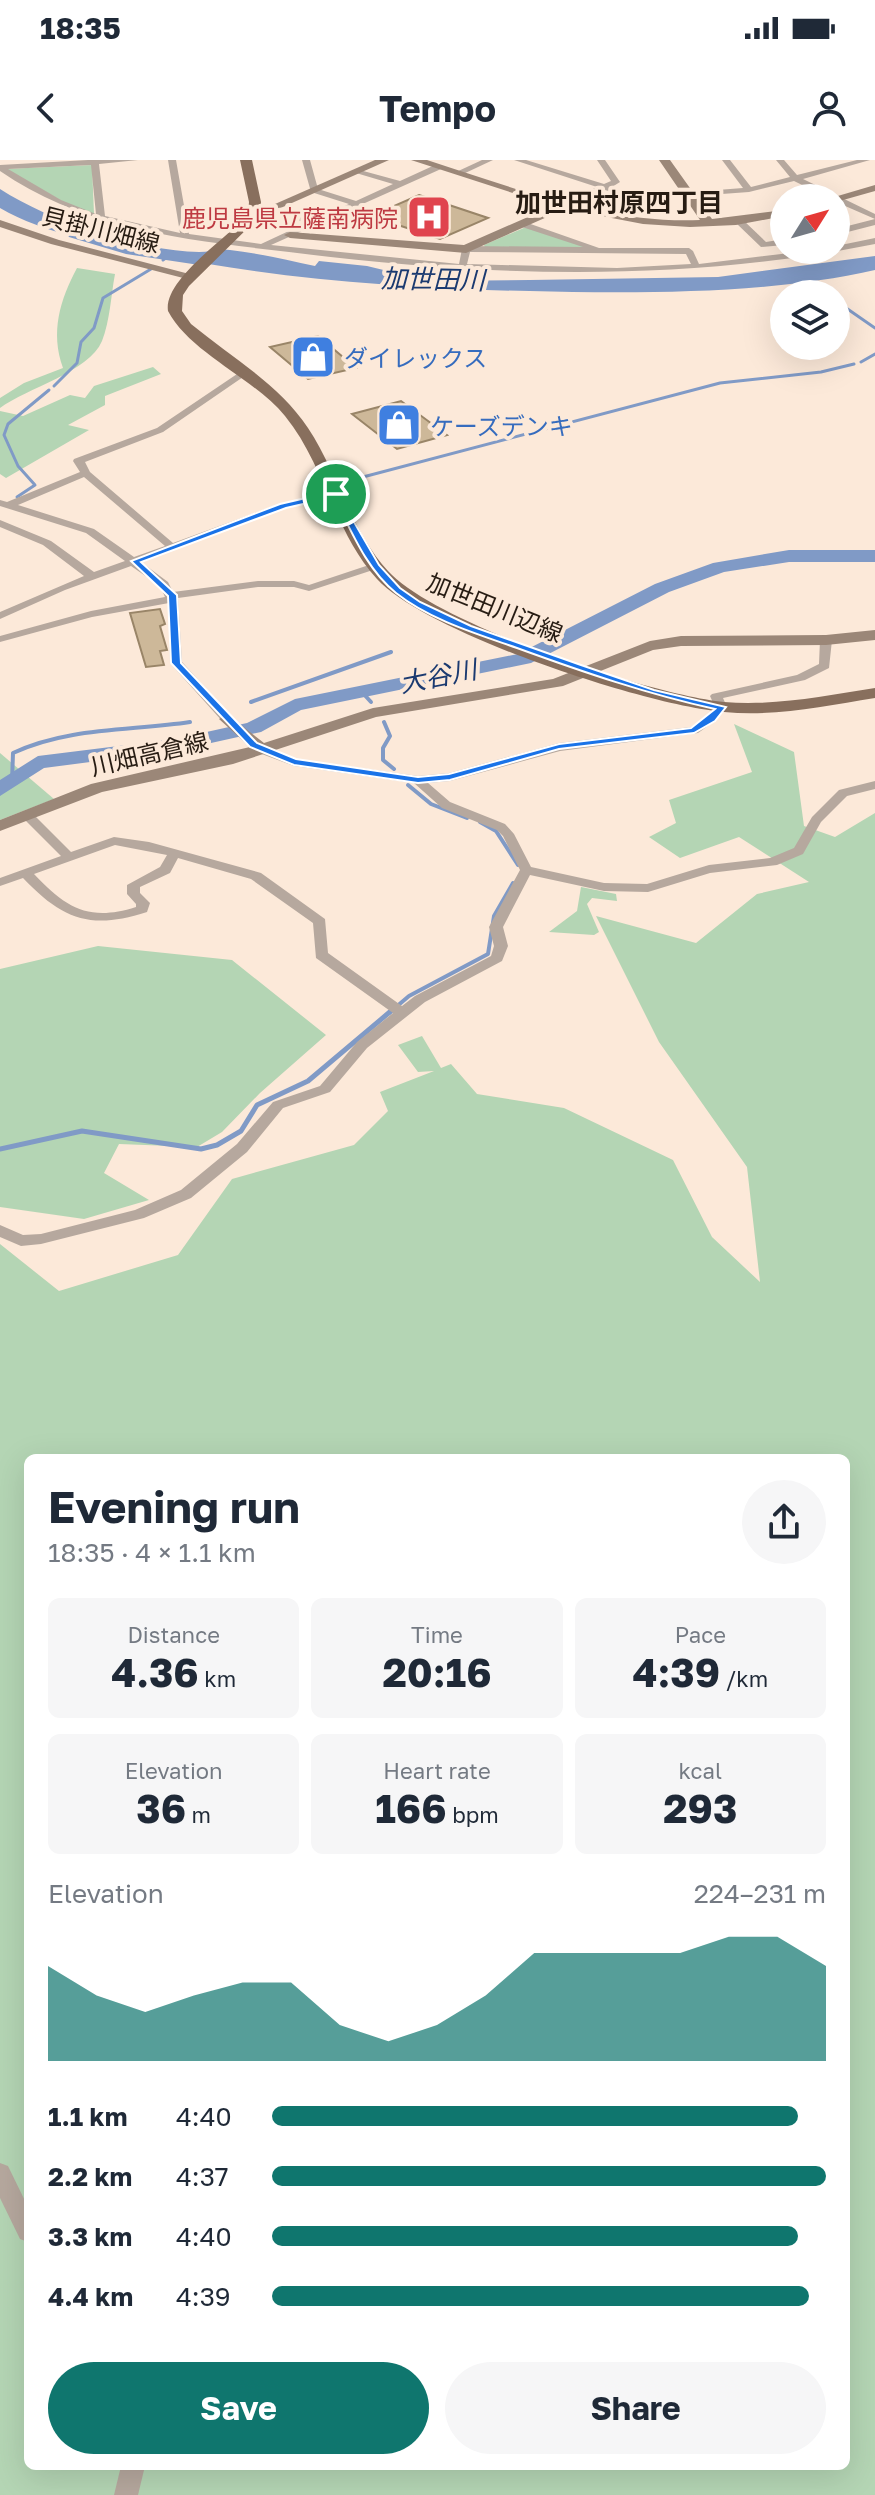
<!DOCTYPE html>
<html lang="en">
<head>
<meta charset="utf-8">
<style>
  :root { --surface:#fff; --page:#f6f6f7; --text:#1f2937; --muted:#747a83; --accent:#0f766e }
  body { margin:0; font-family:"Golos Text","Noto Sans JP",sans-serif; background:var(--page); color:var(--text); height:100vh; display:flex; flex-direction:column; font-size:30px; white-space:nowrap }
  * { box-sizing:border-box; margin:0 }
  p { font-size:26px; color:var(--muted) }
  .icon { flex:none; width:44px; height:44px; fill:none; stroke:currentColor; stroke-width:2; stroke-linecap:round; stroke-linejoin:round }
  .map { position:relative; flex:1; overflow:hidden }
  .sheet { position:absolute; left:24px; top:1294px; width:826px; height:1016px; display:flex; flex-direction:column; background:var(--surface); border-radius:12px; box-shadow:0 8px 32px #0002 }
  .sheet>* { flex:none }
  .needle { width:52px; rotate:53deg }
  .fabs { position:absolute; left:770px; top:24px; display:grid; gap:16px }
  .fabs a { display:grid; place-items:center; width:80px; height:80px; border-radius:50%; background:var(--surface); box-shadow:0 8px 32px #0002; font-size:40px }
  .pin { position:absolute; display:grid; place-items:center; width:68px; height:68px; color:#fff; margin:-34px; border:4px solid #fff; border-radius:50%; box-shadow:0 2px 8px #0007 }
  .round { display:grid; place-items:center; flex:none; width:84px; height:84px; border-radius:42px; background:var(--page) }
  .summary { display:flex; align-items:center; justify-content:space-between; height:136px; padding:0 24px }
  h1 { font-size:44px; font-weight:700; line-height:60px }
  .stats { display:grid; grid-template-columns:repeat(3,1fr); gap:12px; height:136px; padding:8px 24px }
  .stats div { display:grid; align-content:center; border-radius:12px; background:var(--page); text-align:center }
  .stats b { font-size:40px; font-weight:700 }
  .stats small { font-size:22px; font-weight:400 }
  .stats p { font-size:22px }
  .chart { height:224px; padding:16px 24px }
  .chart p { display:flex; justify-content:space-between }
  .chart svg { width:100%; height:144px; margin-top:8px; fill:var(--accent); opacity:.7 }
  .cta { display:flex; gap:16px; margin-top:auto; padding:16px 24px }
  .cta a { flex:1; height:92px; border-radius:48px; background:var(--accent); color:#fff; font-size:32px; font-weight:700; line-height:92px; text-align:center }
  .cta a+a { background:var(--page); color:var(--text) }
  ul { padding:0 24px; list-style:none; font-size:26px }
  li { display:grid; grid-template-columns:128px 96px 1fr; align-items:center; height:60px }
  li i { height:20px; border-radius:10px; background:var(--accent) }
  .status { display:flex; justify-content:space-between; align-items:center; height:56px; padding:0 40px; background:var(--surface); direction:ltr }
  .status svg { height:22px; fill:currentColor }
  header { display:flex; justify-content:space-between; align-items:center; height:104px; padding:0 24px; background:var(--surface); font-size:36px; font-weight:700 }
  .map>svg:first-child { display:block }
  .green { fill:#b4d5b4; fill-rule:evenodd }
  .water { fill:#809ac6 }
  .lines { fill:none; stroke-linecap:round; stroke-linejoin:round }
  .stream-far2 { stroke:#809ac6; stroke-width:3 }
  .stream-far1 { stroke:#809ac6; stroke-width:4 }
  .stream { stroke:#809ac6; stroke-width:5 }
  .river { fill:#809ac6; fill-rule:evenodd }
  .building { fill:#cdb899; stroke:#998568; stroke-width:2 }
  .street { fill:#b6a89e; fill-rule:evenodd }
  .secondary { fill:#9b8778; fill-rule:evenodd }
  .primary { fill:#886f5d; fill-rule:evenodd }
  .route { fill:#1a73e8; stroke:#fff; stroke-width:2; fill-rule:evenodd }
  .labels { text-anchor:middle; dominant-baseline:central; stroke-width:8; stroke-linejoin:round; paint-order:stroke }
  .far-health-label { font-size:24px; fill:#be3a42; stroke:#fce9d9; text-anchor:end }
  .far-street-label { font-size:24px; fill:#271c13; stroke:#fce9d9 }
  .far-shop-label { font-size:24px; fill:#366cbe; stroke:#fce9d9; text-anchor:start }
  .far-neighbourhood-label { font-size:26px; font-weight:bold; fill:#271c13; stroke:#fce9d9 }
  .far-water-label { font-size:26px; font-style:italic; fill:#1b3a70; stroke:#fce9d9 }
</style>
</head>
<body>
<div class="status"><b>18:35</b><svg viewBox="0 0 49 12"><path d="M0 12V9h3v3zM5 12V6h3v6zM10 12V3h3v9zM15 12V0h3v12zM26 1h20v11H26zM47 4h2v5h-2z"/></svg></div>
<header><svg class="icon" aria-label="back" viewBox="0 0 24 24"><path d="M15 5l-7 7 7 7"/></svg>Tempo<svg class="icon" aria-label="person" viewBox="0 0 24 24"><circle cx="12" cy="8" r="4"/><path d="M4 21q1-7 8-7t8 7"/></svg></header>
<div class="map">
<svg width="875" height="2335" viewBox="0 0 875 2335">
  <rect width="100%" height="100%" fill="#fce9d9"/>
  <g class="green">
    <polygon points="92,5 94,54 67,44 6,9"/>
    <polygon points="526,67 595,90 486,90 484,85"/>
    <path d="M77,108L115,114C111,135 110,161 102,181C89,212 27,228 0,248V238L24,223L63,208C50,172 60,140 77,108Z"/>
    <polygon points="153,207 161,214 105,236 105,245 68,265 89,270 6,318 0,314 0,251 23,256 70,235 85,238 94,226"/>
    <path d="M734,564L794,592L804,666L835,677L875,653V2335H0V1084L59,1131L178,1095L232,1019L354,985L388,951L380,932L434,911L418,912L398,885L422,876L441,908L451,904L477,934L564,948L673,1000L712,1077L760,1122L747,1007L659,882L596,756L696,783L757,734L809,722L739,677L680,698L649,677L676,663L669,640L752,612ZM28,1298H846V2306H28Z"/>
    <polygon points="0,593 54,639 0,660"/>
    <polygon points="581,727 616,734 617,741 592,738 587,744 599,772 594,775 549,772 577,751"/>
    <polygon points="98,786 232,800 326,875 260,933 222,972 197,987 119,984 104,1013 149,1040 84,1059 0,1047 0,809"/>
  </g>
  <path class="water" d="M0,29C49,61 139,91 199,92C209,92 220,88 230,90C258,93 287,100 315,106L319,101L367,106L429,121L530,120L718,117L875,96V110C777,132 673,133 573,132C432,130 289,122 150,93C100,83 45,74 0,48Z"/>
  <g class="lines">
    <g class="stream-far2">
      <polyline points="163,100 167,97"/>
      <polyline points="805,116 815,127"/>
      <polyline points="820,131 824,134"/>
      <polyline points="836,141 875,168"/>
      <polyline points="861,202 875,194"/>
      <polyline points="54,226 77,203 81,182 94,168 103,138 151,109"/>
      <polyline points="344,322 720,223 821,212 854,204"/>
      <polyline points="17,337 35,325 18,306 4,275 8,264 49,230"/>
    </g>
    <g class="stream-far1">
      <polyline points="360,530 371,542"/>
      <polyline points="251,542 391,492"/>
      <polyline points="384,562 390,576 383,588 383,600 394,609"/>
      <path d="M12,622L13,593C68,567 131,571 190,562"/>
      <polyline points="408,625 431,644 467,658"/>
      <polyline points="480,662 496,671 518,705"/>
      <polyline points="389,853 409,836 488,794 494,756 513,723"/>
    </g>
    <polyline class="stream" points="0,989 82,971 201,989 217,985 241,971 257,945 308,921 391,851"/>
    <g class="river">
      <polygon points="74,70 128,86 206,96 214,101 206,106 126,94 69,77 67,74"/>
      <polygon points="789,390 875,390 875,402 789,402 724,412 669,432 531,503 301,550 261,572 175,591 44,608 0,636 0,620 38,596 175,579 247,563 295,539 518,494 655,424 713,403"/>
    </g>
  </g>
  <g class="building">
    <polygon points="419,35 488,58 440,79 371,56"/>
    <polygon points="318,176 356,208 308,219 270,187"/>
    <polygon points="401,241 447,275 397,289 352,254"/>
    <polygon points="160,449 165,464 160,466 167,490 160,491 164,505 146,507 130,453"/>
  </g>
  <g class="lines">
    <g class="street">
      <path d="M88,0H138L99,4L105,56L180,73L168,0H176L189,74L261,84L306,63L270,50V46L313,60L349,44L311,32L302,0H310L318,29L356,41L393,24L356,13V9L400,21L435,5H441V9L271,85L459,104L462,89L466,86L583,87L519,66V62L522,61L599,88H689L693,91L699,104L814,90H836V86L875,78V84C681,123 484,117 289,92C187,80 86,70 0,11V5ZM91,5L96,54L61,40L8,9ZM470,92L686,94L691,104L617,108L467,104Z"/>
      <polygon points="482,0 493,0 461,15 454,13"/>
      <polygon points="514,0 526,0 604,24 611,21 597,0 605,0 620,22 612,27 640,36 743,28 722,0 730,0 751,27 790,17 776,0 784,0 797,15 857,0 870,0 803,19 875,54 875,65 836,75 836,69 875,59 836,42 836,38 829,38 794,21 749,32 640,40 605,30 562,48 559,44 597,27"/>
      <polygon points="736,59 742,59 766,82 784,79 784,85 761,87 736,63"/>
      <path d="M243,210L248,213L246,215L163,272L85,302L90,312L173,383L279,344L336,331L341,334L286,348L141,402L168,422L173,432L258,421H294L309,425L375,403L379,404V408L309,431L294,427H258L178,438L182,502L231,556L233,559L227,563L223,562L170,503L169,443L92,457L0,482V476L91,451L165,437L160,426L131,406L65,430L0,459V452L84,416L43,385L0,367V360L51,381L94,412L125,401L86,373L0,346V340L7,342L80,312L73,301L74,299L157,268ZM84,317L165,386L134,397L94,369L18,345Z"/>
      <path d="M826,477L832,480L829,508L805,520L723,538L727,547C718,558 710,565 698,573L560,591L450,621L428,623L450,642L505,664L514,674L531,707L604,723L647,724L709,705L770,698L794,688L812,657L839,630L875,621V629L847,636L821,662L803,694L777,705L710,713L648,732L604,731L530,715L503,767L508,786L502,801L425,842L367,888L330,932L283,948L247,992L191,1038L144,1058L41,1084L21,1086L0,1077V1065L23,1075L41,1074L135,1050L181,1030L237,984L273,942L320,926L357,882L393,853L316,798L313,763L251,719L178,698L170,713L140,727V733L150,743L147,752C91,770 63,760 23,718L0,726V718L61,696L23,658V652H31L71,692L114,677L149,682L261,713L325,759L328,793L402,846L415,836L491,796L494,786L489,767L520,710L503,676L497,670L442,648L414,623L294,606L259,593V587H267L296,599L418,616L449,613L559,583L691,567L707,556L715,547L710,536L712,534L797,515L819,504L820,480ZM115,685L167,695L160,707L127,725V734L136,744V747C89,762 66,748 34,714Z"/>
      <polygon points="0,2003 8,2006 28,2047 28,2082 20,2079 0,2038"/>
      <polygon points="121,2306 145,2306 138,2335 114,2335"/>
    </g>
    <g class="secondary">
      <polygon points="375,0 389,0 258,58 248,56"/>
      <path d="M411,0H427C514,28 607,64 700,60L659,0H670L712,59L784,50V56L736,65L690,67L643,64L565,49L466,93L290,78L284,75L290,72L464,85L553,46Z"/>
      <polygon points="875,25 875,31 836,42 836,38 831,38"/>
      <polygon points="0,60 59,80 197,116 191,120 51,84 0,67"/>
      <polygon points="875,470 875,480 826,485 681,486 653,490 563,526 376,557 233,604 102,632 0,671 0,660 91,624 250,587 219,559 227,554 264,583 373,548 553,519 650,481 681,476 826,475"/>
    </g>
    <path class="primary" d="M240,0H252L261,42L260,56L189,126L183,135L182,151L191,164C231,197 279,224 308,268C338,313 351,371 388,411C436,464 651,535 724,542C775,546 825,536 875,528V538C825,546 775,557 724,552C648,546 428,474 377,419C334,372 325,305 285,256C254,218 190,193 168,151C163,120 228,77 248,55L249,42Z"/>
  </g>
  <path class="route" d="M336,331L379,405L400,428L420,442L471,466L581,505L654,530L726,547L715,561L694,573L559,589L450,620L418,623L294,605L250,587L171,503L168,436L131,401L280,344ZM334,337C351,370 366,409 396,433C430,460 477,474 517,488C583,512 647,534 715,549L691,568L559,584L449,614L418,617L296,599L257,583L181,503L177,435L141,402L286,348Z"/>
  <defs>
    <g id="hospital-square" transform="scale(2.3)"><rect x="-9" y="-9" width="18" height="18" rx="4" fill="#e0444e" stroke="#fce9d9"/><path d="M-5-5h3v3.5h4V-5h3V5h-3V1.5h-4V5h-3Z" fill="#fff"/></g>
    <g id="shop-square" transform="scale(2.3)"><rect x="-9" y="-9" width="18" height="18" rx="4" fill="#3f7fe0" stroke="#fce9d9"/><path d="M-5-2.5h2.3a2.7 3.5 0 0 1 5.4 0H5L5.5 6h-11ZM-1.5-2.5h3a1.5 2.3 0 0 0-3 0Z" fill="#fff"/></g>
  </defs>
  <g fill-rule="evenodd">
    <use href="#hospital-square" x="429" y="57"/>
    <use href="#shop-square" x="313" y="197"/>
    <use href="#shop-square" x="399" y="265"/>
  </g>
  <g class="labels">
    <g class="far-health-label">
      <text x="398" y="57">鹿児島県立薩南病院</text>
    </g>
    <g class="far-street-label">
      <text transform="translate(101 69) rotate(14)">貝掛川畑線</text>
      <text transform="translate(495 447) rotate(22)">加世田川辺線</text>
      <text transform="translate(149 593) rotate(-13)">川畑高倉線</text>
    </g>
    <g class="far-shop-label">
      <text x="344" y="197">ダイレックス</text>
      <text x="430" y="265">ケーズデンキ</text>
    </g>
    <g class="far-neighbourhood-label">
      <text x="619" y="42">加世田村原四丁目</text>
    </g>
    <g class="far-water-label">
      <text transform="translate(433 119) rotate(1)">加世田川</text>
      <text transform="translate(438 516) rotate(-11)">大谷川</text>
    </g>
  </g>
</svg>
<div class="fabs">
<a><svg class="needle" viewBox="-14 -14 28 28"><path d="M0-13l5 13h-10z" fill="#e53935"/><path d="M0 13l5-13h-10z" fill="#747a83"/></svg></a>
<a><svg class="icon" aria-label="layers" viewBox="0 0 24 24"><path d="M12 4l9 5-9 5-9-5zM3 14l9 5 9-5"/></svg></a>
</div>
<div class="pin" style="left:336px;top:334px;background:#1e9e55"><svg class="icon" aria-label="arrive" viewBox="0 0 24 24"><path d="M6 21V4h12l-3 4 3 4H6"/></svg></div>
<section class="sheet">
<div class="summary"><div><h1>Evening run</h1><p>18:35 · 4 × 1.1 km</p></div><a class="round"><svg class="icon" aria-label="share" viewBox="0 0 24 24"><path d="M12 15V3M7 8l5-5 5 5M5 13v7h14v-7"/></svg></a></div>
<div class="stats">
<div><p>Distance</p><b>4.36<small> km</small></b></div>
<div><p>Time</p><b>20:16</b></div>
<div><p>Pace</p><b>4:39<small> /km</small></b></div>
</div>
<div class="stats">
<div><p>Elevation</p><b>36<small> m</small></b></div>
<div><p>Heart rate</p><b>166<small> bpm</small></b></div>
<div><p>kcal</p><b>293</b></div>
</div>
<div class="chart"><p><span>Elevation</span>224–231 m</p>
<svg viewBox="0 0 160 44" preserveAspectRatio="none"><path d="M0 44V15L10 24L20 29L30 24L40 20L50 20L60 33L70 38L80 33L90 24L100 11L110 11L120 11L130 11L140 6L150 6L160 15V44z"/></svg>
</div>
<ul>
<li><b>1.1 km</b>4:40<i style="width:95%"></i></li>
<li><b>2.2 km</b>4:37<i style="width:100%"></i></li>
<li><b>3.3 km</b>4:40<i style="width:95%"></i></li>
<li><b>4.4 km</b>4:39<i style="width:97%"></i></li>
</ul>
<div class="cta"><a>Save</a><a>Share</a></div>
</section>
</div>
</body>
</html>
